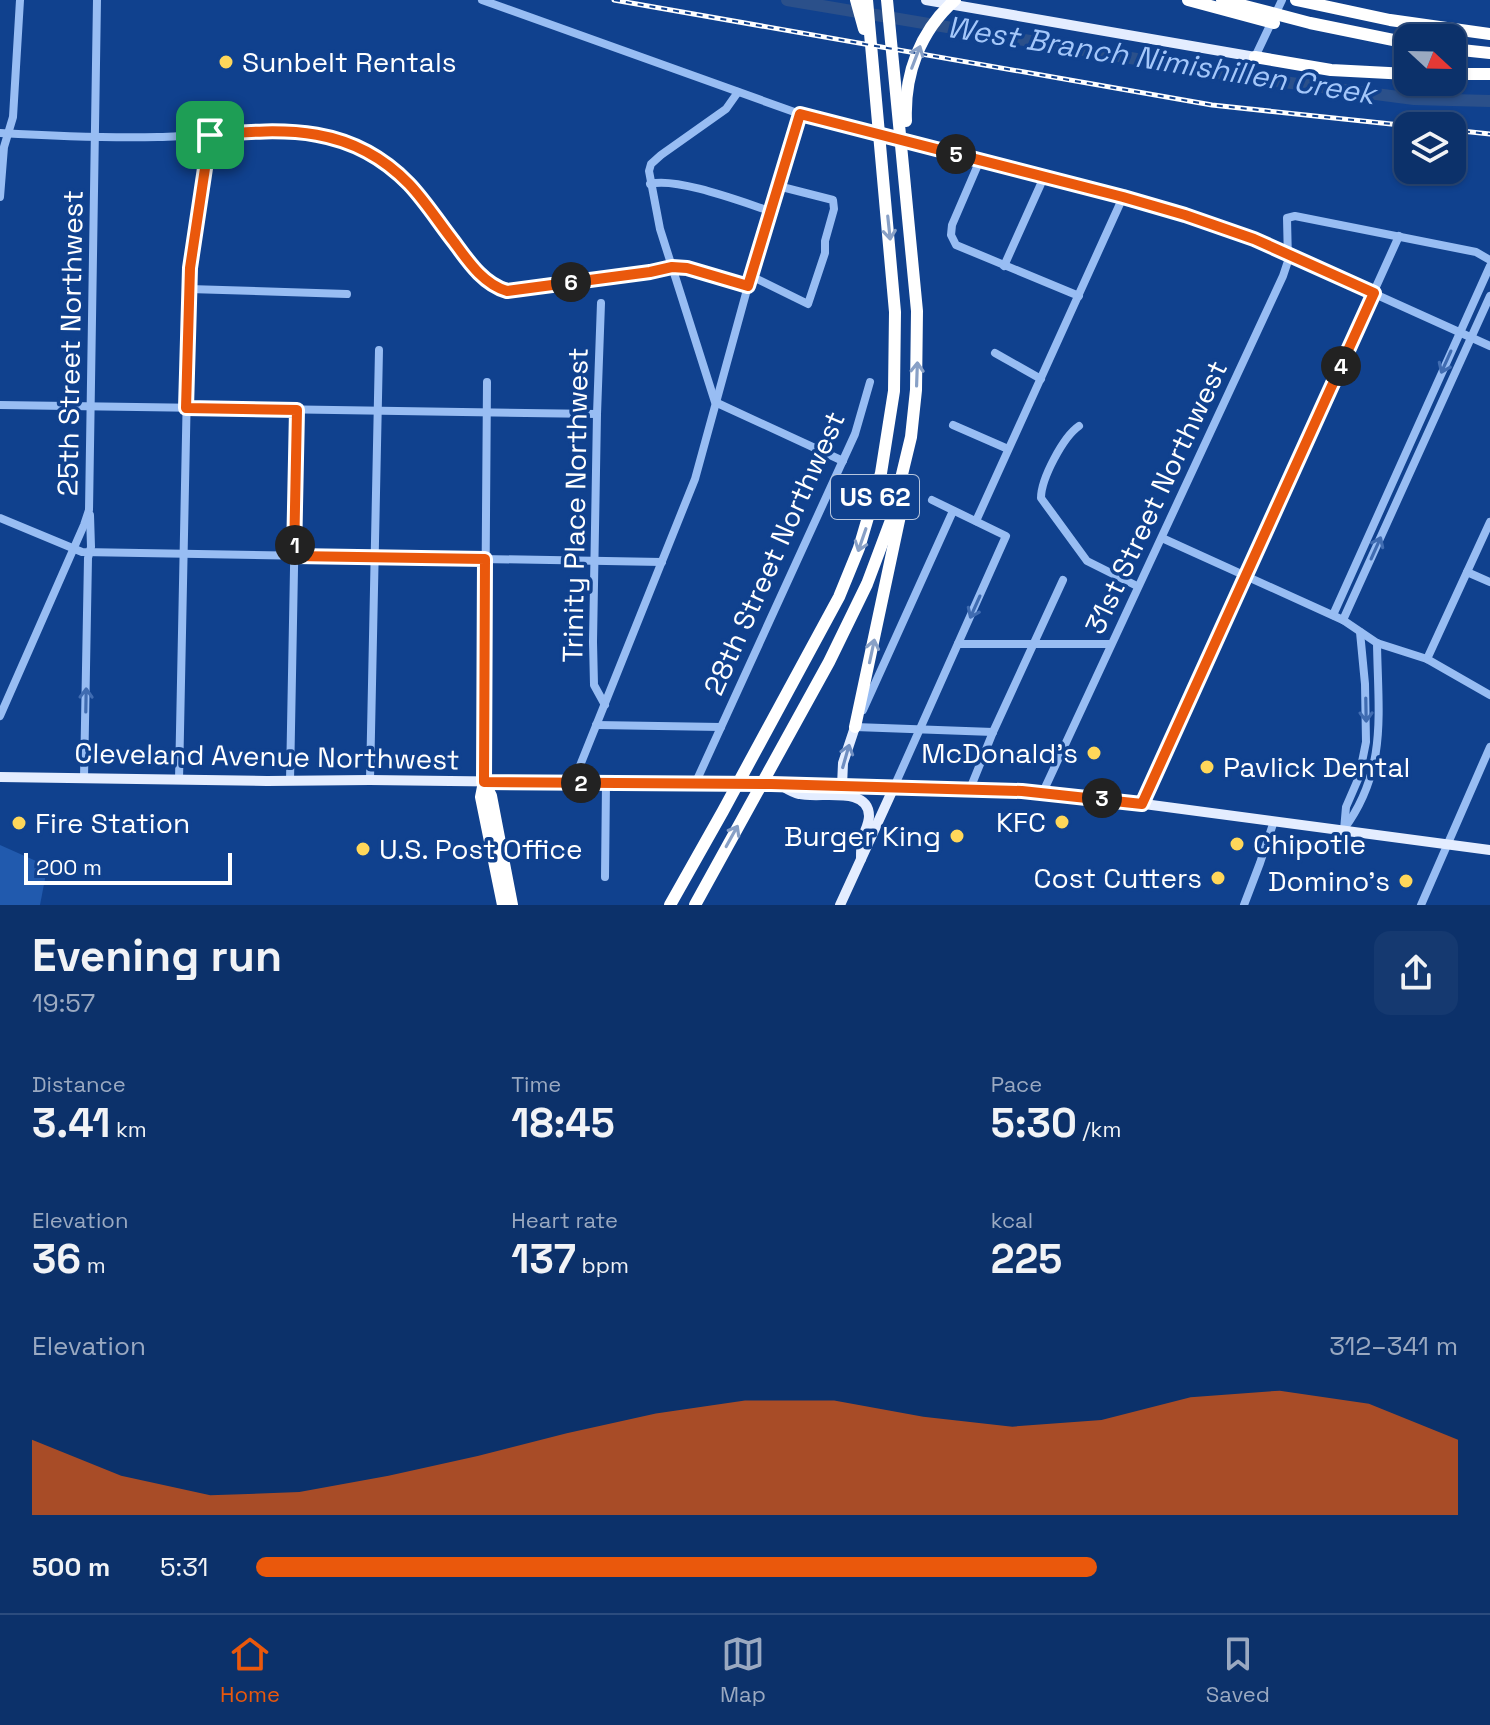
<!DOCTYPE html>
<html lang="en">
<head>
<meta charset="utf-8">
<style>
  :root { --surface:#0c316a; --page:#153970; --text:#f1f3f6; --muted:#9aa9c1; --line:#2c4c7e; --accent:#ea580c }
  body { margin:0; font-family:"Space Grotesk",sans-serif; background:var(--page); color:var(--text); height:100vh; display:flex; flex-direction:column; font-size:30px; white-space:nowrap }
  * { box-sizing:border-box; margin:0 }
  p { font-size:26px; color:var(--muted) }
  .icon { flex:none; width:44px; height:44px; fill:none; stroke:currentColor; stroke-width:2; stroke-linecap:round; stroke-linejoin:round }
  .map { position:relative; height:905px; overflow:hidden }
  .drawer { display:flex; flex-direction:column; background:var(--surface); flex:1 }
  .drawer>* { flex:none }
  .needle { width:52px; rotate:112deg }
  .fabs { position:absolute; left:1394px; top:24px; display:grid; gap:16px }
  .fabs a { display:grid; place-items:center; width:72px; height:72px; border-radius:16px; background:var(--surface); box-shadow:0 2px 6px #0004,0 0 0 2px var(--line); font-size:40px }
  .scale { position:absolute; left:24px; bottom:20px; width:208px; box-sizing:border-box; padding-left:8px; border:4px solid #fff; border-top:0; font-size:22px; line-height:28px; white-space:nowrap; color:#fff; -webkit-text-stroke:6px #10418e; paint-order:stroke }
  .pin { position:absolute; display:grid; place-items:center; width:68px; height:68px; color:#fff; margin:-34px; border-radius:16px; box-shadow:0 4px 12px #0006 }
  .km { position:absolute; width:40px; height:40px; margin:-20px; border-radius:50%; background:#222; color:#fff; font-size:22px; line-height:40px; text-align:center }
  .round { display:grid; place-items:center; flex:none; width:84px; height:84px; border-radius:16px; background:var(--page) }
  .summary { display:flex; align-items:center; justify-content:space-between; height:136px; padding:0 32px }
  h1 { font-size:44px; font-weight:700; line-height:60px }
  .stats { display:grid; grid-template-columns:repeat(3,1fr); gap:12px; height:136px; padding:8px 32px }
  .stats div { display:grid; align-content:center }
  .stats b { font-size:40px; font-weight:700 }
  .stats small { font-size:22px; font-weight:400 }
  .stats p { font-size:22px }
  .chart { height:224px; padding:16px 32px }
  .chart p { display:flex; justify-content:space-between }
  .chart svg { width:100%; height:144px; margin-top:8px; fill:var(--accent); opacity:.7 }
  ul { padding:0 32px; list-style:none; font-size:26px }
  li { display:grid; grid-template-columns:128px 96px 1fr; align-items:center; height:60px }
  li i { height:20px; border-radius:10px; background:var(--accent) }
  .tabs { display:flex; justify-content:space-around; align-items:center; height:112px; border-top:2px solid var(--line); background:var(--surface); font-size:22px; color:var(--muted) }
  .tabs a { display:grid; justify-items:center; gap:4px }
  .tabs .on { color:var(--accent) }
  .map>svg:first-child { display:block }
  .green { fill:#215aae }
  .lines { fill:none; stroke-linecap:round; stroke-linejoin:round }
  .river { stroke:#2b508a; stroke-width:12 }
  .minor { stroke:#98bdf3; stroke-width:8 }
  .major { stroke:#e4edff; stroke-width:10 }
  .highway { stroke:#fff; stroke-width:12 }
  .rail-casing { stroke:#fff; stroke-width:5 }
  .rail { stroke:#10418e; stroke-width:2; stroke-dasharray:6; stroke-linecap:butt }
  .oneway { stroke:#88a0c6 }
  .oneway2 { stroke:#406cb1 }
  .oneway3 { stroke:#6f8ec1 }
  .route-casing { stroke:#fff; stroke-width:16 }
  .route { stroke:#ea580c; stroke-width:10 }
  .poi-dot { fill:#ffd75a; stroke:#10418e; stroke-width:3 }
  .labels { text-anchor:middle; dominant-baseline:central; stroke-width:7; stroke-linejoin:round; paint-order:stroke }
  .shield { fill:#10418e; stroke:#b7c6dd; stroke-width:2 }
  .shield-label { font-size:26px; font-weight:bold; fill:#fff }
  .poi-label { font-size:28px; fill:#fff; stroke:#10418e; text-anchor:start }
  .street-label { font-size:28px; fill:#fff; stroke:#10418e }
  .water-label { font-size:30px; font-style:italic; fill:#a4c7fa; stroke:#10418e }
</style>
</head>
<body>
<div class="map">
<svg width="1490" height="905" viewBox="0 0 1490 905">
  <rect width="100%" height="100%" fill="#10418e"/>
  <polygon class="green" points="0,845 45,865 45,879 40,905 0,905"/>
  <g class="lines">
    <polyline class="river" points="787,0 1237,76 1414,99 1490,101"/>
    <g class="minor">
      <polyline points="482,0 800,114 1123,197 1215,225 1273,248 1490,346"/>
      <polyline points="1255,57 1282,0"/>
      <polyline points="738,92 726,109 661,155 651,164 649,171 660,229 715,402 843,461"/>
      <path d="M0,133C52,136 106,138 158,137C228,136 302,117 367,152C403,172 426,205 451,238C465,256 479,281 501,289C509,292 517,290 525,289L672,267L691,269L748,286"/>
      <polyline points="980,160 952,225 951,235 956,245 1079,296"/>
      <path d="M650,184C677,177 742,202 770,211"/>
      <polyline points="0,197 4,147 13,117 20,0"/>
      <polyline points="1004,266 1044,177"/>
      <polyline points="751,276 808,304 825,253 825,241 834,209 833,200 778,186"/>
      <polyline points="189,289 347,294"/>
      <polyline points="601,303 597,414 593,642 594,685 605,705"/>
      <polyline points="995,353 1041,379"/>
      <polyline points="0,405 597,414"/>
      <polyline points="953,425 1008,449"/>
      <path d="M1079,426C1063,437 1041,479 1041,498L1087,561L1137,586"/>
      <polyline points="0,518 82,552 662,562"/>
      <polyline points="976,521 1123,197"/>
      <polyline points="1162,538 1343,620 1377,643 1427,659 1490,695"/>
      <polyline points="1467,572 1490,582"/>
      <polyline points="1333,615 1490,266"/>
      <polyline points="1343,620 1490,296"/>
      <polyline points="958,644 1110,644"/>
      <polyline points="1427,659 1490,522"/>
      <polyline points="863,710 953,511"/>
      <polyline points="0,716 84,525 89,510 97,0"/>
      <polyline points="596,725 721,727"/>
      <polyline points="856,726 855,727 993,732"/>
      <polyline points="84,778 88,558 91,547 90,515"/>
      <polyline points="179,780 189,289 190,268 210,135"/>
      <polyline points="370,780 379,350"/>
      <polyline points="290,781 297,410"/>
      <polyline points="484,782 487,382"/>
      <polyline points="573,783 695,479 748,286 800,114"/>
      <polyline points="695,784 855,434 870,382"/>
      <polyline points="894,787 1006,536 932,500"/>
      <polyline points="970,789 993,732 1063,580"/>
      <polyline points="1043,792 1283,276 1288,261 1287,218 1295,216 1476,252 1490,260"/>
      <polyline points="1142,804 1399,236"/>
      <path d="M1344,829C1388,769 1378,713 1377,643"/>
      <polyline points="1344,830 1346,807 1359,777 1366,742 1365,684 1360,632"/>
      <polyline points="605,877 606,783"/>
      <polyline points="1244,905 1260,863 1274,821"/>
      <polyline points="1421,905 1490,747"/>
    </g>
    <g class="major">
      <polyline points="926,0 1255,57"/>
      <polyline points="0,777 267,781 370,780 780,785 1034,791 1099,798 1490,850"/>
      <path d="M782,786C787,789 793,793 799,794C819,799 869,785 869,816C869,825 864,831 862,840C861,846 861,853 861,859"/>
      <polyline points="842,786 843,763 855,727"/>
      <polyline points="840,905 894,787"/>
    </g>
    <g class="highway">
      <polyline points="856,0 864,29"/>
      <polyline points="1188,0 1274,23"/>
      <polyline points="1222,0 1310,23 1408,43"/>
      <polyline points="1296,0 1390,20 1490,34"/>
      <polyline points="1452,49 1490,53"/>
      <polyline points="1255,57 1331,70 1408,74"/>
      <polyline points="1452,74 1490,74"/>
      <path d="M906,121C904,74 920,31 955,0"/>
      <polyline points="855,727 901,511"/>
      <polyline points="484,782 491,796 512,905"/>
      <polyline points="484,782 481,797 503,905"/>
      <polyline points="670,905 723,811 839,597 859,548 881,473 894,391 895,312 867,0"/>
      <polyline points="695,905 829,662 867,584 891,520 911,437 916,390 917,311 887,0"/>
    </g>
    <g class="rail-casing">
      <g id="rail">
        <polyline points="614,0 1212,105 1410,126"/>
        <polyline points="1452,130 1490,134"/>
      </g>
    </g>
    <use href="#rail" class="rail"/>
  </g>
  <defs><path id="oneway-shaft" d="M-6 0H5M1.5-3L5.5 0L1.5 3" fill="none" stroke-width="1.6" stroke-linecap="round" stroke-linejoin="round" transform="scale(2)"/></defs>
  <g class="oneway">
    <use href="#oneway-shaft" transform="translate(916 57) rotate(-69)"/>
    <use href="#oneway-shaft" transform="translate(889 228) rotate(84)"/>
    <use href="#oneway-shaft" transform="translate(917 374) rotate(-88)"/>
    <use href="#oneway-shaft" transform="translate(862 540) rotate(109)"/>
    <use href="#oneway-shaft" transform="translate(872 651) rotate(-78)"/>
    <use href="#oneway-shaft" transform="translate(732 836) rotate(-61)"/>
  </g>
  <g class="oneway2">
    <use href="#oneway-shaft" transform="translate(1446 362) rotate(114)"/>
    <use href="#oneway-shaft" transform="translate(1376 548) rotate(-66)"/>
    <use href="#oneway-shaft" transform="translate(975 607) rotate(114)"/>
    <use href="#oneway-shaft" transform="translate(86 700) rotate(-89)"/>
    <use href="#oneway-shaft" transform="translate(1366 710) rotate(89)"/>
  </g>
  <use class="oneway3" href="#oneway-shaft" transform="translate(846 756) rotate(-74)"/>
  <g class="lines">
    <g class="route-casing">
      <path id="route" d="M800,114L1123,197L1185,215L1254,239L1374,293L1142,804L1022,791L771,784L484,782L485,559L294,556L297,410L186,408L190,268L210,135C286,128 352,125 409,184C426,202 439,223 454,242C468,261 483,284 507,291L650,272L672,267L687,268L748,286Z"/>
    </g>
    <use href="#route" class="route"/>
  </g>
  <g class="poi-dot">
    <circle cx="226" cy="62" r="8"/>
    <circle cx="1094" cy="753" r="8"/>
    <circle cx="1207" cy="767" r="8"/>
    <circle cx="1062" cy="822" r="8"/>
    <circle cx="19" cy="823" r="8"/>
    <circle cx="957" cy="836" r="8"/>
    <circle cx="1237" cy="844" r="8"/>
    <circle cx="363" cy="849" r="8"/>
    <circle cx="1218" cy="878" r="8"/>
    <circle cx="1406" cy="881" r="8"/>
  </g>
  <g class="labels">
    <rect class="shield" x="831" y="475" width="88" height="44" rx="6"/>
    <g class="shield-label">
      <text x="875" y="497">US 62</text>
    </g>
    <g class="poi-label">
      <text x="242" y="62">Sunbelt Rentals</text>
      <text x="1078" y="753" text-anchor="end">McDonald's</text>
      <text x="1223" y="767">Pavlick Dental</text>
      <text x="1046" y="822" text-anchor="end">KFC</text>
      <text x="35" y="823">Fire Station</text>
      <text x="941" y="836" text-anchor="end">Burger King</text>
      <text x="1253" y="844">Chipotle</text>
      <text x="379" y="849">U.S. Post Office</text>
      <text x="1202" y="878" text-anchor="end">Cost Cutters</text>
      <text x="1390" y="881" text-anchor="end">Domino's</text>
    </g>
    <g class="street-label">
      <text transform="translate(70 343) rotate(-89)">25th Street Northwest</text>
      <text transform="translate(1156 497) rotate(-65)">31st Street Northwest</text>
      <text transform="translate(575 505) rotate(-89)">Trinity Place Northwest</text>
      <text transform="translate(774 553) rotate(-66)">28th Street Northwest</text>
      <text transform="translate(267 756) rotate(1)">Cleveland Avenue Northwest</text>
    </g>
    <g class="water-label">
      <text transform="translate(1161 60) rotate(9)">West Branch Nimishillen Creek</text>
    </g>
  </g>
</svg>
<div class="fabs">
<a><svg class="needle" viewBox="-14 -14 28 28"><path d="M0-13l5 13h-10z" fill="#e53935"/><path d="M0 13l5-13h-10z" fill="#9aa9c1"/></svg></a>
<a><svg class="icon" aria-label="layers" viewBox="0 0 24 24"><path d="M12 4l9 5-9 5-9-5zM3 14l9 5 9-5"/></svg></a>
</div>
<div class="scale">200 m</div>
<div class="pin" style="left:210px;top:135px;background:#1e9e55"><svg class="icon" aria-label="arrive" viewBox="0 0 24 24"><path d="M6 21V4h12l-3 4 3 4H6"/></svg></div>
<b class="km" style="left:295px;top:545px">1</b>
<b class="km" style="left:581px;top:783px">2</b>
<b class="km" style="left:1102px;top:798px">3</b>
<b class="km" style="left:1341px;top:366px">4</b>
<b class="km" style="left:956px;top:154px">5</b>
<b class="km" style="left:571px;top:282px">6</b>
</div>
<section class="drawer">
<div class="summary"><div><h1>Evening run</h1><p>19:57</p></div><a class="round"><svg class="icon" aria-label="share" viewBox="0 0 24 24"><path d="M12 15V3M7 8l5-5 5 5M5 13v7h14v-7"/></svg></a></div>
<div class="stats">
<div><p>Distance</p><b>3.41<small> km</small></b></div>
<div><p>Time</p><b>18:45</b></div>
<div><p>Pace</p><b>5:30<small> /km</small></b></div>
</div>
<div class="stats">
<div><p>Elevation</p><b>36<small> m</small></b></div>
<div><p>Heart rate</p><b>137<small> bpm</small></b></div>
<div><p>kcal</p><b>225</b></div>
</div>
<div class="chart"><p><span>Elevation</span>312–341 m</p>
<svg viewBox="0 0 160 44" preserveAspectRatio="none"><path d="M0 44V21L10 32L20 38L30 37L40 32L50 26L60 19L70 13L80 9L90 9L100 14L110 17L120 15L130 8L140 6L150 10L160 21V44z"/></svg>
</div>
<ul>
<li><b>500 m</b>5:31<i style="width:70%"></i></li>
</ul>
</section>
<nav class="tabs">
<a class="on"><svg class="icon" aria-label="home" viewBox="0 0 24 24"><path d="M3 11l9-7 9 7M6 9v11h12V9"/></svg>Home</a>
<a><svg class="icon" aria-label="map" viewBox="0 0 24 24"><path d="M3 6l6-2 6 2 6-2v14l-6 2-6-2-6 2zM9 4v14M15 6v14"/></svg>Map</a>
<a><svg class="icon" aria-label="saved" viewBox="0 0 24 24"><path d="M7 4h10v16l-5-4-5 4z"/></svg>Saved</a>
</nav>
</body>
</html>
